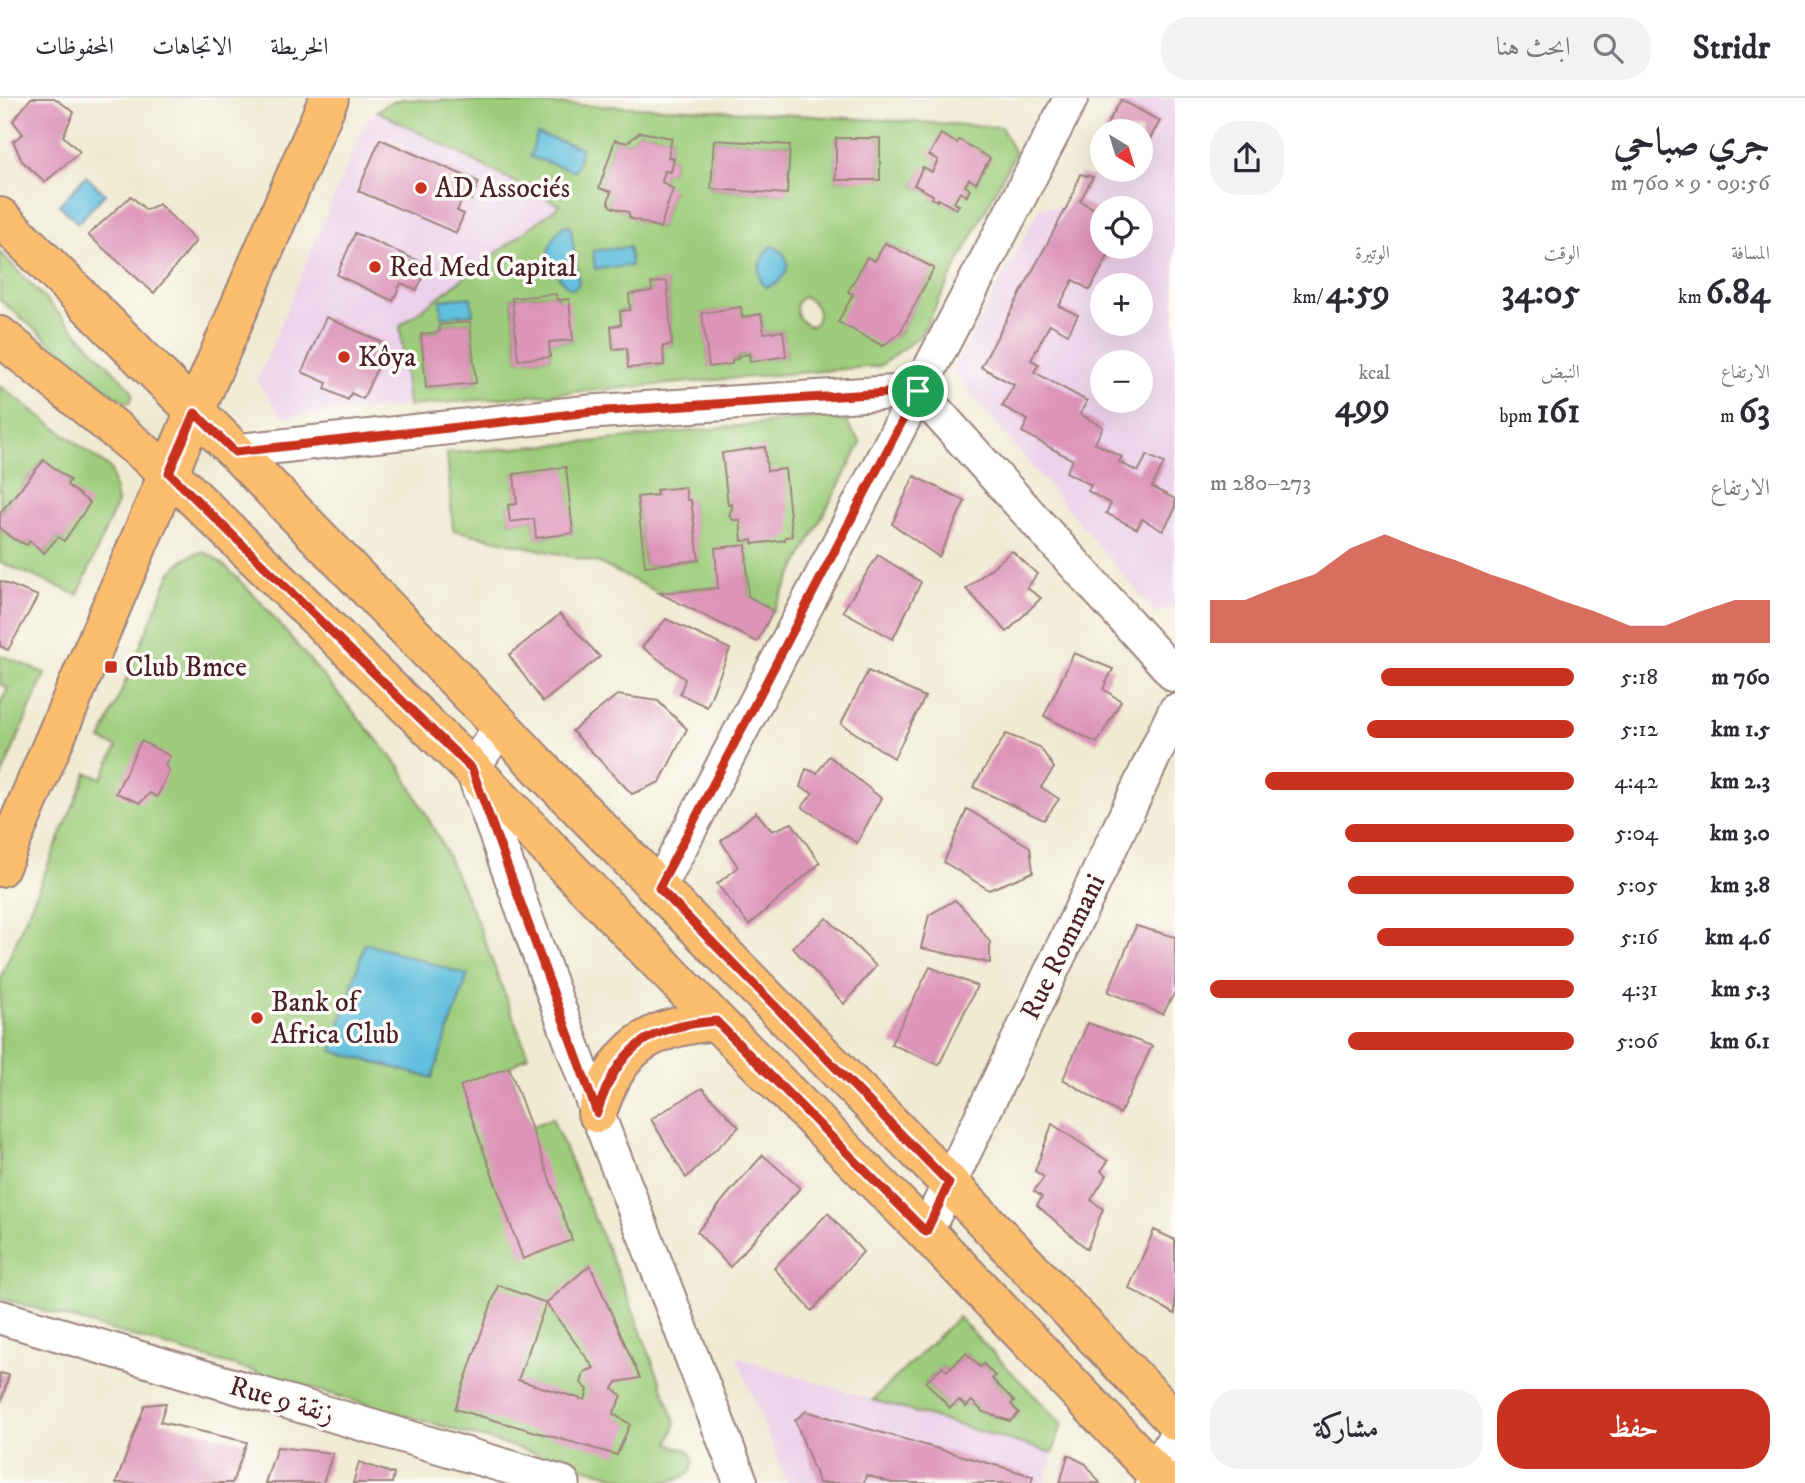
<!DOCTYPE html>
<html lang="ar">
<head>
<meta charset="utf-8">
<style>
  :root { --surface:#fff; --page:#f2f2f3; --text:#2b2b33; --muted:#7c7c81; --line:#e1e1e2; --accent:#c8321e }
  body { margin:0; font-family:"IM FELL DW Pica",Amiri,serif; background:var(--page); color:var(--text); direction:rtl; height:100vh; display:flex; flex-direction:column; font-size:26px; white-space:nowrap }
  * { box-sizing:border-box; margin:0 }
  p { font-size:23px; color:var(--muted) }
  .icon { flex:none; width:38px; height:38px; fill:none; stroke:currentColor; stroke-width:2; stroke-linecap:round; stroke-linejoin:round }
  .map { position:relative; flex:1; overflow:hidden; direction:ltr }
  .side { display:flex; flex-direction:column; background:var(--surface); width:630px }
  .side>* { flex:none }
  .needle { width:46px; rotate:142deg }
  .fabs { position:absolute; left:1090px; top:21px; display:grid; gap:14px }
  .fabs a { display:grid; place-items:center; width:63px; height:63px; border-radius:50%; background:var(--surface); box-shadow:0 7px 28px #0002; font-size:35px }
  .pin { position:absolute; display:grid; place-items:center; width:60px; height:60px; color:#fff; margin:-30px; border:4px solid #fff; border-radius:50%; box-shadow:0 2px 7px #0007 }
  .round { display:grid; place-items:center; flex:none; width:74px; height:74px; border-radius:28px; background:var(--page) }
  .summary { display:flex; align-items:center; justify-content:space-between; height:119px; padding:0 35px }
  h1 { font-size:38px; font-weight:700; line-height:52px }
  .metrics { display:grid; grid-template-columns:repeat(3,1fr); gap:10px; height:119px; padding:7px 35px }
  .metrics div { display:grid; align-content:center }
  .metrics b { font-size:35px; font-weight:700 }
  .metrics small { font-size:19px; font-weight:400 }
  .metrics p { font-size:19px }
  .chart { height:196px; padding:14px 35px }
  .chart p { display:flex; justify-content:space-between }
  .chart svg { width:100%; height:126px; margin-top:7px; fill:var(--accent); opacity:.7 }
  .action { display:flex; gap:14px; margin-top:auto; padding:14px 35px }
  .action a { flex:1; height:80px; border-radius:28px; background:var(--accent); color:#fff; font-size:28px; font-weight:700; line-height:80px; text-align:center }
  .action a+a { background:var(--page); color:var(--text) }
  ul { padding:0 35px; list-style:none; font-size:23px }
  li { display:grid; grid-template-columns:112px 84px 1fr; align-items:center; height:52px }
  li i { height:18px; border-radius:9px; background:var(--accent) }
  header { display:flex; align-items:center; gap:42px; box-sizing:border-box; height:98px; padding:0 35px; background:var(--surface); border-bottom:2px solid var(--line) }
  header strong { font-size:33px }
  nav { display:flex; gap:38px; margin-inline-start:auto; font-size:24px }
  .search { width:490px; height:63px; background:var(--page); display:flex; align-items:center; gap:18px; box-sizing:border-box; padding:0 24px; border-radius:28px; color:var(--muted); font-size:26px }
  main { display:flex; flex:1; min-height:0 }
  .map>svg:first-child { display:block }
  .built { fill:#ecd1ea; fill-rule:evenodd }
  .green { fill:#9dcd7b; stroke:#747653; stroke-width:2; fill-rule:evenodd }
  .water { fill:#60bfde; stroke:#556f84; stroke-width:2 }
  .building { fill:#dd94b9; fill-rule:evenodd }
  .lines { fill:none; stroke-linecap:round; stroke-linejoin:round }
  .minor-casing { stroke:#9d847e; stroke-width:37 }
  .major-casing { stroke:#9d847e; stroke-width:42 }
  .minor { stroke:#fff; stroke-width:33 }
  .major { stroke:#fcbd6e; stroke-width:38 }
  .route-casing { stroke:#fff; stroke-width:14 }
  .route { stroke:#c8321e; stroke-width:9 }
  .poi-dot { fill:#c8321e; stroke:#fdfcf7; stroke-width:2.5 }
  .labels { text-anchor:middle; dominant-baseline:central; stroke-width:7; stroke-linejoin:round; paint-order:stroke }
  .poi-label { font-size:28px; fill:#4a1f2b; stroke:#fdfcf7; text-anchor:start }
  .street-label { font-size:28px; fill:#4a1f2b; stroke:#fdfcf7 }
</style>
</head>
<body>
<header>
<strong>Stridr</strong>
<div class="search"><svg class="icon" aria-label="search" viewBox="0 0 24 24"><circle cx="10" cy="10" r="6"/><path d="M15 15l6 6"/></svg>ابحث هنا</div>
<nav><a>الخريطة</a><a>الاتجاهات</a><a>المحفوظات</a></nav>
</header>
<main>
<section class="side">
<div class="summary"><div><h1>جري صباحي</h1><p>09:56 · 9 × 760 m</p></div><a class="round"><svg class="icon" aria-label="share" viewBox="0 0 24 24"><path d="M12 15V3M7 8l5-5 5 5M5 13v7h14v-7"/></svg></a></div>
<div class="metrics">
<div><p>المسافة</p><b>6.84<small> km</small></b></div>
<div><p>الوقت</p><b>34:05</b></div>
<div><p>الوتيرة</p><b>4:59<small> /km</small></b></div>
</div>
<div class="metrics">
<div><p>الارتفاع</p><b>63<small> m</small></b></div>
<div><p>النبض</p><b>161<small> bpm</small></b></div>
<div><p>kcal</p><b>499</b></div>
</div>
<div class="chart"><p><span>الارتفاع</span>273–280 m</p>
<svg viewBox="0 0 160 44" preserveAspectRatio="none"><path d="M0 44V29L10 29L20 24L30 20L40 11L50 6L60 11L70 15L80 20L90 24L100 29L110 33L120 38L130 38L140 33L150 29L160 29V44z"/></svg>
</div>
<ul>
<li><b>760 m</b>5:18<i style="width:53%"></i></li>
<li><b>1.5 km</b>5:12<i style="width:57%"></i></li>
<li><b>2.3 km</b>4:42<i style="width:85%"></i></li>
<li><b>3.0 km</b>5:04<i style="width:63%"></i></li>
<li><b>3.8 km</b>5:05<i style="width:62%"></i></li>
<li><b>4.6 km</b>5:16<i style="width:54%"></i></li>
<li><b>5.3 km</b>4:31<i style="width:100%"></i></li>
<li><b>6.1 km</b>5:06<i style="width:62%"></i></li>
</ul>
<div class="action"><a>حفظ</a><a>مشاركة</a></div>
</section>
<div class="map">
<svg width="1175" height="1385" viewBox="0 0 1175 1385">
  <rect width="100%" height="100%" fill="#fdfcf7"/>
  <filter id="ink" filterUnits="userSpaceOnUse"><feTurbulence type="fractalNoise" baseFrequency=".0143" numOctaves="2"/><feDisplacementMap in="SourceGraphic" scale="14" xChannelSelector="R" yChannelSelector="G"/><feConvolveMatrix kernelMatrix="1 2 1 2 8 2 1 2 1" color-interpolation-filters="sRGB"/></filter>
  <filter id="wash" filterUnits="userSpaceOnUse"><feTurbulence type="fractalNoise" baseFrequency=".00686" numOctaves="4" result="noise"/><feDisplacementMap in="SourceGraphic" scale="28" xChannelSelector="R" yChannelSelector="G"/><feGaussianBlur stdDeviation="1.57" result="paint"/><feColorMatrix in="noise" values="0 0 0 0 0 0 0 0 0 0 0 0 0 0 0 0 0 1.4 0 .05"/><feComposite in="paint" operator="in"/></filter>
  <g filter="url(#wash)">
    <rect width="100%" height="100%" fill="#f0ead1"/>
    <g class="built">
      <path d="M1122,0H1175V510L1155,515L952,273L1040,110L1067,108L1072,99L1080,76L1093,79L1102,60V72H1141V33H1103ZM1102,110H1141V149H1102ZM1102,187H1141V226H1102ZM1102,264H1141V303H1102Z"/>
      <polygon points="377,13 561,107 400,228 408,308 282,319 257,283 366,22"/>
      <polygon points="737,1259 873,1302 1053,1355 1045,1385 787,1385"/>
    </g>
    <g class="green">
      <path d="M402,1L691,11L1001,29L1015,55L921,237L880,268L408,308L400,228L560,107L377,13L389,5ZM640,34L672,40L668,59L674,61L671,74L665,73L662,84L673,92L660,130L631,120L628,114L611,109L608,104L611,94L599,90L615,42L627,45ZM941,37L957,45L959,43L990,60L976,85L969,81L965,88L970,92L967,98L960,94L954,105L959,107L956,111L938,101L937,103L932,101L933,97L914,87L923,70L932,74L938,62L930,57ZM836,40H880V81L836,82ZM714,42L789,47L786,96L711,91ZM886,145L934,170L901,233L883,247L853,196L849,194L867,160L875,163ZM667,184L672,247L663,248L664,267L629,270L627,250L613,251L611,228L621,227L620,213L630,212L629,196L652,193L651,185ZM556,196L573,242L549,244L550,259L518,262L512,200ZM803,199C816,202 823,217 813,228C799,228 789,207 803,199ZM740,210L742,219L761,216L764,235L783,233L786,258L750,263L749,256L738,258V261L709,268L703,215ZM470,224L476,285L426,290L421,236L440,234V227Z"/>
      <polygon points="0,154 128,288 133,295 131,303 127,305 116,299 0,202"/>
      <polygon points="0,288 111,371 117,405 78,497 0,464 0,430 13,441 26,447 30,443 45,455 58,439 64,443 67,387 70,383 44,362 0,415"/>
      <path d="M841,317L861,345L773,513L748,498L746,447L718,490L659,495L599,465L453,432L447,355L590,344ZM565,370L573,435L536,440L534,421L510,424L508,407L517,406L514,376ZM656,393L687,402H691L698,462L645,468L637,400L657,397Z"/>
      <path d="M203,454L212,458L228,471L258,501L400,669L441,744L477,823L528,958L509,969L531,1029L552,1020L629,1202L676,1325L669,1344L674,1349L688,1352C693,1359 695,1364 691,1373C681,1385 655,1385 638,1385L0,1200V881L87,675L102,680L117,649L101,642L170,476C180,464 187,457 203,454Z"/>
      <polygon points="0,557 45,575 0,682 0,608 8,590 0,586"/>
      <path d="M958,1219L1062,1326L1053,1355L873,1302ZM966,1255L980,1269L984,1266L995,1278L992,1281L1013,1303L1011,1306L1019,1315L1010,1323L983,1314L972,1303L966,1309L959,1302L950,1310L926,1284L942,1269L947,1273Z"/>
    </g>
    <g class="water">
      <polygon points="537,36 582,50 575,73 530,59"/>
      <polygon points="86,78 105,96 78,125 59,107"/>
      <path d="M566,127H569L571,131L579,185C576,189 576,191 570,190C565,189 548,164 548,159C547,150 558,130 566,127Z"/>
      <path d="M771,148C798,156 788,186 765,189C753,174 760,160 771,148Z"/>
      <polygon points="629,149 631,168 595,171 593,153"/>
      <polygon points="471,199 473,216 442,219 440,202"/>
      <polygon points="365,845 468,877 432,980 332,953"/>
    </g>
    <g id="blocks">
      <g class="building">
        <polygon points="31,0 54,0 74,14 63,38 80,54 45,84 22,63 13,43 23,36 13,23"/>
        <polygon points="1121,2 1160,23 1146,48 1141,45 1141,33 1103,33"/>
        <polygon points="640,34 672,40 668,59 674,61 671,74 665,73 662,84 673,91 660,130 630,120 628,114 611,109 608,104 611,94 599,90 615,42 627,45"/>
        <polygon points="1102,35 1102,59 1092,54"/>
        <polygon points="941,36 957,45 959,42 990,60 976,85 969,81 965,88 970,91 967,98 960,94 954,105 959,107 956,111 938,101 937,103 932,100 933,97 914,87 923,69 932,74 938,62 929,57"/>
        <rect x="836" y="40" width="44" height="42"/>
        <polygon points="380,41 479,84 471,102 464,98 457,113 464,116 456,135 358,93"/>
        <polygon points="714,42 790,47 787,96 711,91"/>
        <polygon points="1080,76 1093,79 1080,103 1102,115 1102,149 1113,149 1090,192 1073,182 1059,208 1078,217 1068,236 1050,226 1031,262 1039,266 1034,274 1087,303 1080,316 1103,329 1095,345 1122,359 1119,364 1138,374 1147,357 1164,365 1152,389 1175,401 1175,411 1163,433 1142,421 1137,431 1106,415 1111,406 1088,393 1091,387 1066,374 1073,362 1022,334 1028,322 1002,308 1014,287 981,269 1072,99"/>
        <polygon points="131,98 146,112 159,106 196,143 154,195 88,137"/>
        <polygon points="355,135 428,167 417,192 401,185 393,203 337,177"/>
        <polygon points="885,145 934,170 901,233 883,248 838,224 853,196 848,194 867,159 875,163"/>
        <polygon points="667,183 672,247 663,248 664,267 628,270 627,250 613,251 611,228 621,227 620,213 630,212 629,196 652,193 651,185"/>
        <polygon points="556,196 557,202 569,201 573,242 549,244 550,259 518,262 512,200"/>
        <polygon points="741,209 742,219 761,216 764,235 783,233 786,258 750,264 749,256 738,258 738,261 732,262 732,266 709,269 702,215"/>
        <polygon points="326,219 388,247 363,301 351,295 348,302 325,291 327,285 302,274"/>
        <polygon points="470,224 476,285 426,290 421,236 440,234 439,227"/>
        <polygon points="765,349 767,373 785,371 792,438 785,439 785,442 753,446 752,442 742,443 740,422 733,422 729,417 732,410 732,406 728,407 722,355"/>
        <polygon points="44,362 70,382 67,387 90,405 64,443 58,439 44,455 30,443 27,447 13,441 0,430 0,415"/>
        <polygon points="566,369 573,435 536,440 534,421 510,424 508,407 517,406 514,376"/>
        <polygon points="914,378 965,403 939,459 892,426"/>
        <polygon points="685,389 687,402 691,402 699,462 645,468 637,399 657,397 656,392"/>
        <polygon points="746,447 748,498 773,513 757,544 659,495 718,490 715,450"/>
        <polygon points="1012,453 1037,476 1027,490 1041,500 1007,534 966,491"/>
        <polygon points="878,457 921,484 893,541 843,513"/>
        <polygon points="0,483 38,498 8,552 0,548"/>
        <polygon points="560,516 600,559 543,604 509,557"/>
        <polygon points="666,521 730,551 707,609 680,596 685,581 642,549"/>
        <polygon points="1074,555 1113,571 1103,591 1121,603 1097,645 1044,618"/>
        <polygon points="868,573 925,599 894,660 841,626"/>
        <polygon points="617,597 658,603 687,631 660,684 632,696 572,633"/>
        <polygon points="1006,636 1040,649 1054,670 1041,689 1059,701 1044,722 973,689"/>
        <polygon points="141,643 170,658 165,667 169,673 157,699 150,695 140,705 116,695"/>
        <polygon points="829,658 881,700 857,745 802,709 813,695 800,689 806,671 817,675"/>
        <polygon points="967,711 1030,749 1033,774 989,792 944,764"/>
        <polygon points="756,714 772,733 792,725 820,765 749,827 717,786 738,769 721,743"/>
        <polygon points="955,802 969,816 990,844 990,865 921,850 929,817"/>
        <polygon points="827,820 876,868 844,906 792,849"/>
        <polygon points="1136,828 1175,839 1175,894 1163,916 1108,894"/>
        <polygon points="930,869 977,888 939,967 891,946"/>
        <polygon points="1088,925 1152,948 1120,1016 1063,981"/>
        <polygon points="509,969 572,1142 523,1161 460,988"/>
        <polygon points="702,990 739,1029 686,1080 651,1021"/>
        <polygon points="1052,1026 1108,1063 1101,1073 1107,1077 1091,1102 1103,1111 1087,1151 1037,1107 1042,1099 1034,1093 1044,1079 1035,1073"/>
        <polygon points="763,1057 800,1090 730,1169 697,1134 728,1096"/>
        <polygon points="828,1115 863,1154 812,1213 774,1170"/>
        <polygon points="1154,1132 1175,1142 1175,1216 1129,1190"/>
        <path d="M590,1167L640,1280L617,1284L613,1291L622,1298L613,1316L630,1326L617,1357L455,1311L498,1187L546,1205ZM546,1205L594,1270L584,1274L581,1285L588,1292L585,1302L518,1282Z"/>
        <polygon points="966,1255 980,1269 984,1266 995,1278 992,1281 1014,1303 1011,1306 1019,1315 1010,1323 983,1314 972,1303 966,1309 959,1302 950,1310 926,1284 942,1269 947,1273"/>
        <polygon points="0,1275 9,1277 1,1304 0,1304"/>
        <polygon points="166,1305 160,1324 247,1344 232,1385 116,1385 145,1307"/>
        <polygon points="806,1313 1033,1378 1031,1385 892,1385 866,1377 864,1385 819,1385 795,1322"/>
        <polygon points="277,1349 333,1355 323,1385 265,1385"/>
        <polygon points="1068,1357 1086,1366 1100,1385 1060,1385"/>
        <polygon points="359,1364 394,1376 392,1385 353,1385"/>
      </g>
    </g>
  </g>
  <g filter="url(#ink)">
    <use href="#blocks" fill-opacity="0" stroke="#9d847e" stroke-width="2"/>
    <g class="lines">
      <g class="minor-casing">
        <g id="minor">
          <polyline points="235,353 591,314 918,293 1175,577"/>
          <polyline points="501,628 472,671 597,1015 741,1385"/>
          <polyline points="659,790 1071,0"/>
          <polyline points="926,1134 1087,799 1175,613"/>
          <polyline points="0,1219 563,1385"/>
          <polyline points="1152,1385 1155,1374 1175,1339"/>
        </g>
      </g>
      <g class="major-casing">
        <g id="major">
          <polyline points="0,119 235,353 501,628 545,675 949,1085 1175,1323"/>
          <polyline points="0,238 169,375 472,671 716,923 926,1134 1165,1385"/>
          <polyline points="0,769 329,0"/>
          <path d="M597,1015C618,948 648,929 716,923"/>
        </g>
      </g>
      <use href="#minor" class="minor"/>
      <use href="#major" class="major"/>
    </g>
  </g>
  <g class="lines" filter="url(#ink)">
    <g class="route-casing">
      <path id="route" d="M918,293L659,790L949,1085L926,1134L716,923C648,929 618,948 597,1015L472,671L169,375L195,315L235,354L591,314Z"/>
    </g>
    <use href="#route" class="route"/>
  </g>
  <g class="poi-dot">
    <circle cx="421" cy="90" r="7"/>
    <circle cx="375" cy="169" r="7"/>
    <circle cx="344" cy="259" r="7"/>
    <rect x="104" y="562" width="14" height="14" rx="3.5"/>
    <circle cx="257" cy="920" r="7"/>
  </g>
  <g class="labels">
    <g class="poi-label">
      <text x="435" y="90">AD Associés</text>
      <text x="389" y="169">Red Med Capital</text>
      <text x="358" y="259">Kôya</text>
      <text x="125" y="569">Club Bmce</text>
      <text x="271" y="904">Bank of<tspan x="271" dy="32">Africa Club</tspan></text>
    </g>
    <g class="street-label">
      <text transform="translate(1063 849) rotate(-64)">Rue Rommani</text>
      <text transform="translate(282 1302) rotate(16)">Rue 9 زنقة</text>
    </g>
  </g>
</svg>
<div class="fabs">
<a><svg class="needle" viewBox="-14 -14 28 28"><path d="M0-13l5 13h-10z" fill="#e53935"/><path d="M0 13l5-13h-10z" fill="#7c7c81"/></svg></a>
<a><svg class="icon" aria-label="locate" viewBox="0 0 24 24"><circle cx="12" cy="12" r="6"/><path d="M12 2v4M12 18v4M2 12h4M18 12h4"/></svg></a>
<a>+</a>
<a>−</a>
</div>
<div class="pin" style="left:918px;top:293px;background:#1e9e55"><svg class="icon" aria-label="arrive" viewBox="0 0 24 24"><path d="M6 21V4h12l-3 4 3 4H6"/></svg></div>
</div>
</main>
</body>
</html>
